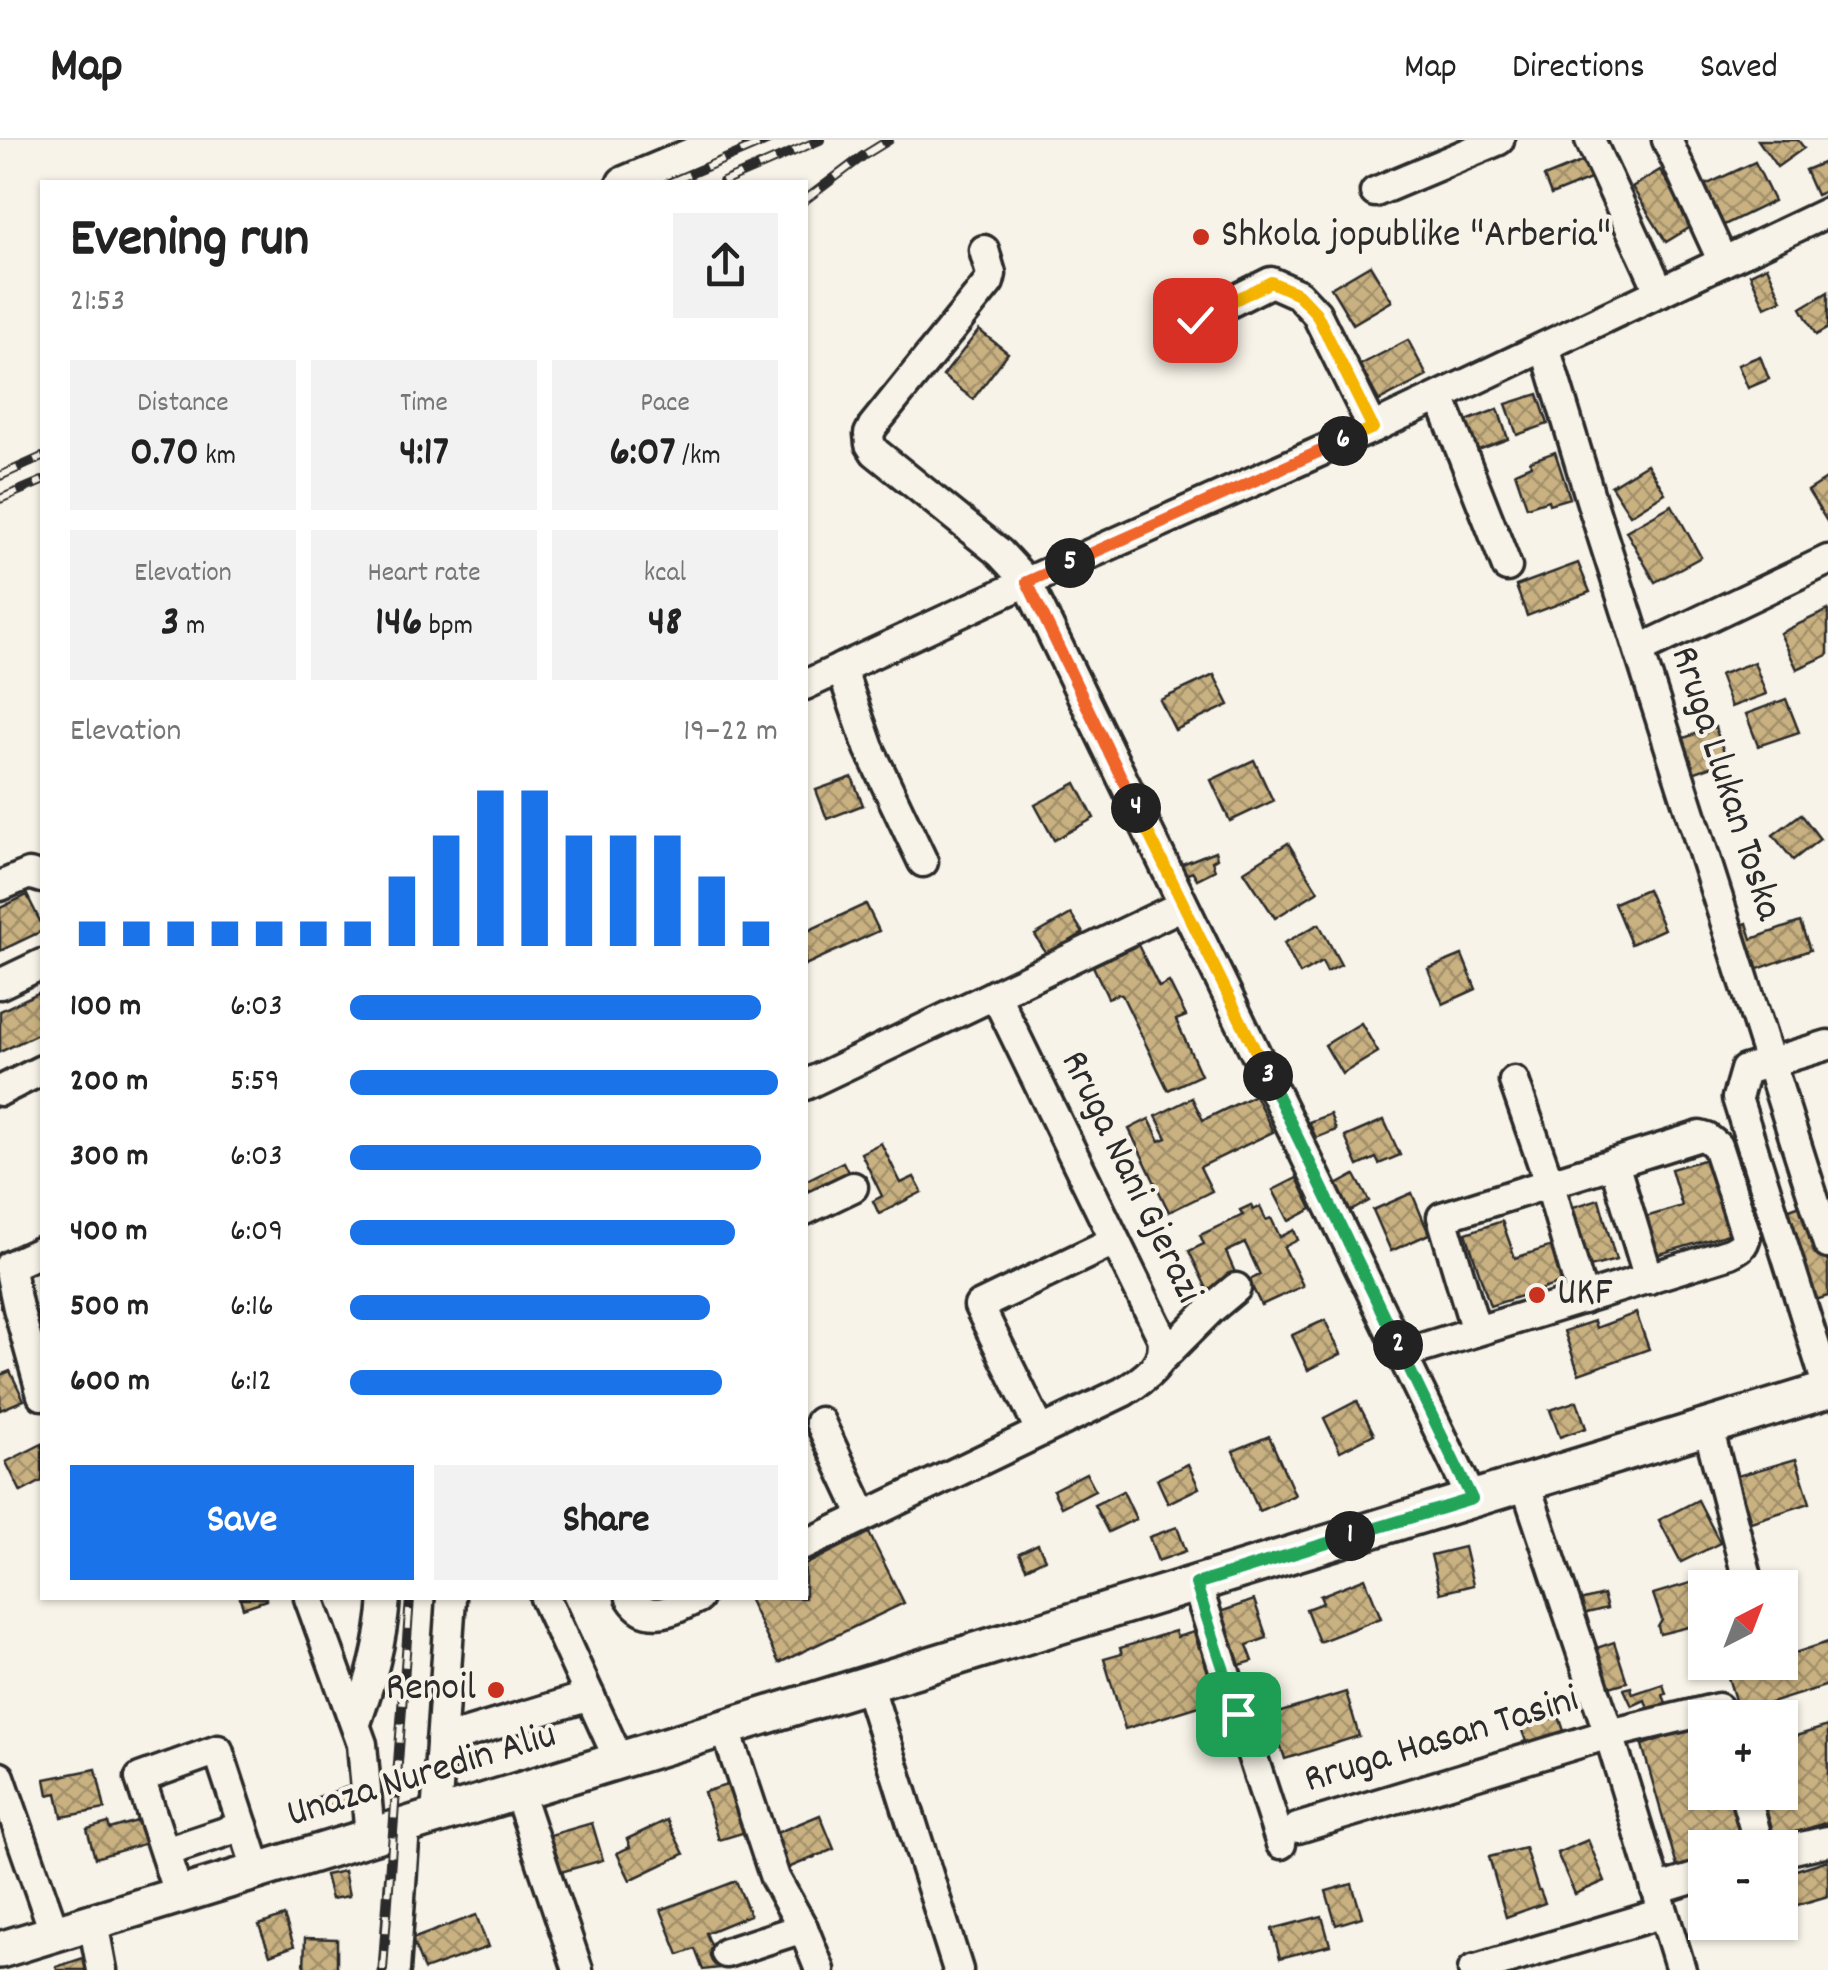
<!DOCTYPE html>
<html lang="en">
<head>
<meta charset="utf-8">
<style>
  :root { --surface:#fff; --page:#f2f2f2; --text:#222; --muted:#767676; --line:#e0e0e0; --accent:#1a73e8 }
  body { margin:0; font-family:Dekko,sans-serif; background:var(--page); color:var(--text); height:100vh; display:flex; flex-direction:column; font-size:38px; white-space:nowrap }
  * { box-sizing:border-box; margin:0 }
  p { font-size:32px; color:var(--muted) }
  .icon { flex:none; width:55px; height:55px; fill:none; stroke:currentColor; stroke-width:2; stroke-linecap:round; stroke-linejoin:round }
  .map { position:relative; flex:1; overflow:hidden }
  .panel { position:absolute; left:40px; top:40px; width:768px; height:1420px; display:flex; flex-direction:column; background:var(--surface); border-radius:0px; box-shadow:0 2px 8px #0004 }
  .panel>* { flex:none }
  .needle { width:65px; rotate:42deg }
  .tools { position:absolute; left:1688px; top:1430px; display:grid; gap:20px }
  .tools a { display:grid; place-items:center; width:110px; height:110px; border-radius:0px; background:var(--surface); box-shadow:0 2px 8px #0004; font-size:50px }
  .pin { position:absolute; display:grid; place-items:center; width:85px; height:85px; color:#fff; margin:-42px; border-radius:20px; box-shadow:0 5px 15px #0006 }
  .km { position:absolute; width:50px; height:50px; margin:-25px; border-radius:50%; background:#222; color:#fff; font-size:28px; line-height:50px; text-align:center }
  .round { display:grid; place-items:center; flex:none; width:105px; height:105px; border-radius:0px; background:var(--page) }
  .overview { display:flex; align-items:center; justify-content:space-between; height:170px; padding:0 30px }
  h1 { font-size:55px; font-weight:800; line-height:75px }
  .figures { display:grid; grid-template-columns:repeat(3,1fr); gap:15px; height:170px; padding:10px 30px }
  .figures div { display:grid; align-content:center; border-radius:0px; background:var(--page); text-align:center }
  .figures b { font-size:42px; font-weight:800 }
  .figures small { font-size:28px; font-weight:400 }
  .figures p { font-size:28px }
  .chart { height:280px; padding:20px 30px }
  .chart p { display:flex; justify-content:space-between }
  .chart svg { width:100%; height:180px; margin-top:10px; stroke:var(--accent); stroke-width:6 }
  .action { display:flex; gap:20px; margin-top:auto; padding:20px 30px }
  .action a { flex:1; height:115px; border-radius:0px; background:var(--accent); color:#fff; font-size:40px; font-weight:800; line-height:115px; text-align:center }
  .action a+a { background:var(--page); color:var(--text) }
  ul { padding:0 30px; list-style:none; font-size:32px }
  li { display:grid; grid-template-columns:160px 120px 1fr; align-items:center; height:75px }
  li i { height:25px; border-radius:12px; background:var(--accent) }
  header { display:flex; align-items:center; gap:60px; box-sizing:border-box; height:140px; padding:0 50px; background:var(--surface); border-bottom:2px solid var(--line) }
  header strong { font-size:48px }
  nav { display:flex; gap:55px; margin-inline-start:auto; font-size:35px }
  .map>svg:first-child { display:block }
  .building { fill:url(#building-cross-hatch); stroke:#2b2b2b; stroke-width:2.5 }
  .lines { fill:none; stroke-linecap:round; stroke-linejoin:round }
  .minor-casing { stroke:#2b2b2b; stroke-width:35 }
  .major-casing { stroke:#2b2b2b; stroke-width:42 }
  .minor { stroke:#f7f3e8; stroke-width:28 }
  .major { stroke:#f7f3e8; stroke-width:35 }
  .rail-casing { stroke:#2b2b2b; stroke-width:10 }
  .rail { stroke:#f7f3e8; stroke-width:6; stroke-dasharray:19; stroke-linecap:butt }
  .split-1-casing { stroke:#fff; stroke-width:20 }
  .split-2-casing { stroke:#fff; stroke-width:20 }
  .split-3-casing { stroke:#fff; stroke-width:20 }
  .split-4-casing { stroke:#fff; stroke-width:20 }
  .split-5-casing { stroke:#fff; stroke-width:20 }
  .split-6-casing { stroke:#fff; stroke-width:20 }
  .split-7-casing { stroke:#fff; stroke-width:20 }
  .split-1 { stroke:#22a559; stroke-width:12 }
  .split-2 { stroke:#22a559; stroke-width:12 }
  .split-3 { stroke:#22a559; stroke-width:12 }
  .split-4 { stroke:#f5b400; stroke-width:12 }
  .split-5 { stroke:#f0652b; stroke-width:12 }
  .split-6 { stroke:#f0652b; stroke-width:12 }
  .split-7 { stroke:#f5b400; stroke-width:12 }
  .poi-dot { fill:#c8321e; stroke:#f7f3e8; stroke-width:4 }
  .labels { text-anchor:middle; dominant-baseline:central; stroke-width:8; stroke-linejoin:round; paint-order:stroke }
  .poi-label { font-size:40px; fill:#2b2b2b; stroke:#f7f3e8; text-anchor:start }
  .street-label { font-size:40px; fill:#2b2b2b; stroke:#f7f3e8 }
</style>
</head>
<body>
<header>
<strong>Map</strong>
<nav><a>Map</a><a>Directions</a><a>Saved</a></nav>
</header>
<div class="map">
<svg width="1828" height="1830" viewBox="0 0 1828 1830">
  <defs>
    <pattern id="building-cross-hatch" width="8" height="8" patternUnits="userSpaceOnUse" patternTransform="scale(2.5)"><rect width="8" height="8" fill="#c9b181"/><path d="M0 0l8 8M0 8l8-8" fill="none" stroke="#a3906a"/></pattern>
  </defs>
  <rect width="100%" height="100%" fill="#f7f3e8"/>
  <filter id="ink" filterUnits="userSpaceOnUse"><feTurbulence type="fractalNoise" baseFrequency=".01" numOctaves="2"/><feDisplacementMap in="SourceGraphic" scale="20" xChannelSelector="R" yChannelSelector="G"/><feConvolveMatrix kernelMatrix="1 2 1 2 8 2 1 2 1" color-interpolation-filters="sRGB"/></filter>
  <g filter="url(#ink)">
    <g class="building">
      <polygon points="1758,0 1798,0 1804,8 1777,27"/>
      <polygon points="1586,20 1593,38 1551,55 1544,37"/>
      <polygon points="1755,22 1774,61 1722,86 1703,46"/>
      <polygon points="1825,22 1828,30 1828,50 1816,55 1805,30"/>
      <polygon points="1660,30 1694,85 1666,102 1632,47"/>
      <polygon points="1370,125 1392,161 1353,184 1331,148"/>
      <polygon points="1767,126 1782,160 1765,167 1750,134"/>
      <polygon points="1828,152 1828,188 1816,195 1801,168"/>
      <polygon points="979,190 1008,213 973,259 943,236"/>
      <polygon points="1408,200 1427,236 1379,261 1360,225"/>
      <polygon points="1760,216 1769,239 1748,248 1738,225"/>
      <polygon points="1538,254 1548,284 1517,295 1506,264"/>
      <polygon points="1498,269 1508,299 1473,312 1461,283"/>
      <polygon points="1555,312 1570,358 1549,364 1548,360 1527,367 1515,332 1531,325 1530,321"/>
      <polygon points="1647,324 1665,353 1630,375 1611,346"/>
      <polygon points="1828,338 1828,383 1808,351"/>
      <polygon points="1672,365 1701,417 1655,442 1626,391"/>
      <polygon points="1578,423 1590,452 1527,476 1516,446"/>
      <polygon points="1828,470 1828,515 1797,529 1780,493"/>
      <polygon points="1754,522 1766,554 1731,567 1719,535"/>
      <polygon points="1214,535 1229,565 1175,590 1160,560"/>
      <polygon points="1786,559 1799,592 1758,606 1746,574"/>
      <polygon points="1715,587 1727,621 1690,634 1678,600"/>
      <polygon points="1254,620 1273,661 1230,681 1211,640"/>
      <polygon points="852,637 863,665 827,679 816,650"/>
      <polygon points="1076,643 1094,678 1054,700 1035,665"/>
      <polygon points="1801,674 1820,699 1793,720 1773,695"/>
      <polygon points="1288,703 1318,751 1275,778 1244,731"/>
      <polygon points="1215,711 1217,718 1212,721 1215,730 1197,739 1193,732 1182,736 1177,726"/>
      <polygon points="1647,749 1664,789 1631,804 1614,763"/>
      <polygon points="27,755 42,785 42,791 0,811 0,768"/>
      <polygon points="866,764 879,791 805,825 805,792"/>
      <polygon points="1071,774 1083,793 1047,815 1035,795"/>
      <polygon points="1800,782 1810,810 1750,832 1734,788 1747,783 1752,799"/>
      <polygon points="1319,784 1341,825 1327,832 1322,822 1300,834 1284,803"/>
      <polygon points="1138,805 1159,847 1169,842 1186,876 1176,880 1201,935 1168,950 1122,855 1118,854 1108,858 1093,826"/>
      <polygon points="1462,815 1476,849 1443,864 1428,829"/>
      <polygon points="42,851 42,892 0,912 0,871"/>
      <polygon points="1361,883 1378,912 1342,934 1325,905"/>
      <polygon points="1255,955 1273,992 1200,1027 1212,1051 1169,1072 1129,989 1149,979 1160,1001 1167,998 1156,976 1192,958 1203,980"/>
      <polygon points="1330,974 1336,990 1316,998 1309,982"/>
      <polygon points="1384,980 1400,1015 1379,1024 1376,1018 1358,1026 1345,997"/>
      <polygon points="881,1003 901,1043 914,1037 922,1052 879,1074 873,1061 882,1056 861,1013"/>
      <polygon points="1710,1018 1732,1093 1653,1116 1642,1078 1682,1066 1671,1029"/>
      <polygon points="843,1022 853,1042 805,1066 805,1041"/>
      <polygon points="1355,1035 1369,1061 1347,1073 1333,1047"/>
      <polygon points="1297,1038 1312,1069 1289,1081 1273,1050"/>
      <polygon points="1412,1053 1429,1094 1391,1111 1373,1070"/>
      <polygon points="1599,1059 1616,1120 1590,1127 1573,1067"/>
      <polygon points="1806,1063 1809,1065 1828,1123 1828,1156 1810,1162 1781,1072"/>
      <polygon points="1251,1065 1253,1070 1260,1067 1266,1080 1271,1078 1280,1097 1294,1090 1298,1100 1284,1107 1303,1146 1261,1165 1249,1140 1260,1135 1245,1103 1226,1112 1237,1137 1208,1151 1189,1111 1204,1104 1200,1095 1243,1075 1240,1070"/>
      <polygon points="1502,1081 1515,1118 1552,1106 1564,1142 1490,1166 1466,1093"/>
      <polygon points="1636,1173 1649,1209 1579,1234 1564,1191 1594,1181 1596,1188"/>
      <polygon points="1325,1180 1341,1214 1308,1230 1292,1195"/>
      <polygon points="10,1231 24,1260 0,1270 0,1235"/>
      <polygon points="1357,1261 1374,1294 1340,1311 1324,1278"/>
      <polygon points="1577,1261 1586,1288 1560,1297 1550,1270"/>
      <polygon points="1269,1296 1295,1355 1259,1371 1233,1311"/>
      <polygon points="42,1304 42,1341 21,1352 6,1322"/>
      <polygon points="1796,1319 1810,1363 1751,1382 1737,1336"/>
      <polygon points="1188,1324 1199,1348 1168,1363 1157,1339"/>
      <polygon points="1086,1333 1095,1350 1061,1367 1053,1350"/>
      <polygon points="1123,1351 1136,1379 1108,1392 1094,1365"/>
      <polygon points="1698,1360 1720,1403 1681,1422 1659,1380"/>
      <polygon points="1177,1387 1186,1411 1158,1421 1149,1397"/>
      <polygon points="869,1393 904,1463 779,1523 748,1458 805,1458 805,1425"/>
      <polygon points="1038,1404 1045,1419 1026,1428 1019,1413"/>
      <polygon points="1464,1407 1473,1445 1440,1453 1431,1415"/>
      <polygon points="1710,1437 1713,1448 1705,1448 1705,1483 1660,1494 1658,1487 1662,1480 1653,1454"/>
      <polygon points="1365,1438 1381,1478 1319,1502 1306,1469 1323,1463 1320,1456"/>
      <polygon points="1603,1455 1607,1468 1579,1475 1576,1462"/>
      <polygon points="240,1458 266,1458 266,1460 243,1468"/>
      <polygon points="1254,1460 1267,1498 1247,1505 1253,1521 1237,1526 1217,1473"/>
      <polygon points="1175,1491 1177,1497 1194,1492 1199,1508 1202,1508 1216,1561 1125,1589 1104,1519 1122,1514 1120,1508"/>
      <polygon points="1614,1502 1627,1542 1603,1549 1591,1510"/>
      <polygon points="1828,1502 1828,1545 1739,1573 1727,1534 1764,1522 1780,1522 1780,1518"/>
      <polygon points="1705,1522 1744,1522 1708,1533"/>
      <polygon points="1663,1544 1666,1554 1663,1555 1666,1563 1648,1569 1645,1560 1632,1566 1624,1549 1631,1547 1633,1554"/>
      <polygon points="1346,1552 1359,1596 1285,1619 1275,1588 1265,1591 1261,1578"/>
      <polygon points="1559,1576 1567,1600 1525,1610 1523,1602 1526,1601 1521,1588"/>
      <polygon points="1705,1584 1705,1652 1734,1652 1751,1708 1705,1708 1705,1728 1680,1737 1642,1605"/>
      <polygon points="1828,1586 1828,1682 1775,1699 1761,1652 1780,1652 1780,1601"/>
      <polygon points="96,1629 105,1669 62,1677 57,1653 48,1655 45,1639"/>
      <polygon points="733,1643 749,1691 719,1700 704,1652"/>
      <polygon points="347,1647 352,1661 320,1672 315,1658"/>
      <polygon points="820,1675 834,1709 788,1728 774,1694"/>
      <polygon points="140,1680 147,1703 95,1718 87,1689 108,1683 110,1689"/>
      <polygon points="667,1680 684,1714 630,1740 617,1713 630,1707 627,1699"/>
      <polygon points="592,1683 603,1720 561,1732 550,1695"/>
      <polygon points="1588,1700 1605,1741 1575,1754 1557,1713"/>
      <polygon points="1525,1708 1538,1750 1540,1750 1545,1763 1506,1777 1489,1717"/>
      <polygon points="1828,1720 1828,1756 1780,1770 1780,1735"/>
      <polygon points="344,1731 349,1756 331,1759 325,1735"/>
      <polygon points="736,1741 750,1775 706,1793 720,1828 703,1830 695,1809 679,1815 661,1770"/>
      <polygon points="1352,1744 1362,1777 1336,1785 1326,1751"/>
      <polygon points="476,1775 488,1807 424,1830 412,1799"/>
      <polygon points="284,1776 294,1806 270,1815 259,1785"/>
      <polygon points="1322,1776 1330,1805 1280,1818 1272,1789"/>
      <polygon points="305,1798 337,1799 337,1830 304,1830"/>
      <polygon points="86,1817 91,1830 57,1830 56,1827"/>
    </g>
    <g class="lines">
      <g class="minor-casing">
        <g id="minor">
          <polyline points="1590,0 1660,152"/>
          <polyline points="1667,0 1723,122"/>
          <polyline points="622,42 691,13 729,0"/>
          <polyline points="1375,52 1499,0"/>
          <polyline points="984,110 991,134 989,142 873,286 869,294 870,304 875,312 1000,413 1027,442 1472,1359"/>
          <polyline points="1195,180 1271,142 1298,154 1316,173 1373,288"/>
          <polyline points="1545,207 1591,360 1828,1104"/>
          <polyline points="1440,257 1507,427"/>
          <polyline points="1639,510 1828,420"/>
          <polyline points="841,528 869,608 923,722"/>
          <polyline points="805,545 1027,442 1373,288 1828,72"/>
          <polyline points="0,746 29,734 42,738"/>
          <polyline points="0,844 42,824"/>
          <polyline points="1828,905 1745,930 1737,958 1828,1248"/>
          <polyline points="1514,941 1549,1042 1583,1159"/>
          <polyline points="805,945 1183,765"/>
          <polyline points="0,951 42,930"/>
          <polyline points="1614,1023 1649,1139"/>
          <polyline points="805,1070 853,1047"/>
          <polyline points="42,1111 9,1126 18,1168 42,1255"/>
          <path d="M1403,1214L1730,1113C1740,1108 1744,1106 1746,1095L1717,1006L1707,998L1700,996L1442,1077L1476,1191"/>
          <polyline points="1161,1219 1211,1169 1236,1148"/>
          <polyline points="820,1282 864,1376"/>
          <polyline points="1708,1287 1750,1448"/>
          <polyline points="1040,1290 979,1166 1114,1101"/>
          <polyline points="1525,1343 1609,1594 1681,1830"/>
          <path d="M805,1405L1123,1252C1143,1240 1168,1224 1162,1197L995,854"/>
          <polyline points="1196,1443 1281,1704"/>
          <polyline points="309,1458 362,1604 370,1697"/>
          <polyline points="545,1458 619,1620"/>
          <path d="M631,1458C648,1485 675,1469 698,1458"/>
          <polyline points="868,1544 958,1830"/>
          <path d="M356,1583C371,1541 382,1502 385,1458"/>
          <polyline points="725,1587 775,1738 803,1788 820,1830"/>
          <polyline points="441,1601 590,1556"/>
          <polyline points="0,1637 55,1794"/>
          <polyline points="518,1651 578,1830"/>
          <polyline points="1744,1652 1760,1708"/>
          <polyline points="436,1677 451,1458"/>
          <polyline points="1298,1688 1609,1594 1718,1568 1721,1578"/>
          <polyline points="165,1712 243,1686"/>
          <polyline points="1780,1712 1828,1701"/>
          <polyline points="1656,1750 1705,1735"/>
          <polyline points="179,1756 140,1638 218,1610 258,1732"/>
          <polyline points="93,1782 102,1830"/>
          <polyline points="726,1813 803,1788"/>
          <polyline points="395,1830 405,1687"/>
          <polyline points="1473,1830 1663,1773"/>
        </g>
      </g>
      <g class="major-casing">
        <polyline id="major" points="0,1810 1828,1250"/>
      </g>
      <use href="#minor" class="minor"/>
      <use href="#major" class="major"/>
      <g class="rail-casing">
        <g id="rail">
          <polyline points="671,42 769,0"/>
          <polyline points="723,42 820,0"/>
          <polyline points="805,60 863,16 889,0"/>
          <polyline points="0,336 42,317"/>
          <polyline points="0,359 42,341"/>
          <polyline points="383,1830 410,1458"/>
        </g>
      </g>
      <use href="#rail" class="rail"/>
    </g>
  </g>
  <g class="lines" filter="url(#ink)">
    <g class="split-1-casing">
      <polyline id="split-1" points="1238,1574 1196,1444 1350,1396"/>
    </g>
    <g class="split-2-casing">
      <polyline id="split-2" points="1350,1396 1472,1359 1398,1205"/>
    </g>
    <g class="split-3-casing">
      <polyline id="split-3" points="1268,936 1398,1205"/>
    </g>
    <g class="split-4-casing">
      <polyline id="split-4" points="1136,668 1268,936"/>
    </g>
    <g class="split-5-casing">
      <polyline id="split-5" points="1070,423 1027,442 1136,668"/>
    </g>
    <g class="split-6-casing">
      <polyline id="split-6" points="1070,423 1343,301"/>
    </g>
    <g class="split-7-casing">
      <polyline id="split-7" points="1195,180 1271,142 1298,154 1316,173 1373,288 1343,301"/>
    </g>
    <use href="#split-1" class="split-1"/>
    <use href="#split-2" class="split-2"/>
    <use href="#split-3" class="split-3"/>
    <use href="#split-4" class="split-4"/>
    <use href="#split-5" class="split-5"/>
    <use href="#split-6" class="split-6"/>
    <use href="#split-7" class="split-7"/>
  </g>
  <g class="poi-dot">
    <circle cx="1201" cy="97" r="10"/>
    <circle cx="1537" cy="1155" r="10"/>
    <circle cx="496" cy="1550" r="10"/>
  </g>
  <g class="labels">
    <g class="poi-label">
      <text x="1221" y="97">Shkola jopublike "Arberia"</text>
      <text x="1557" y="1155">UKF</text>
      <text x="476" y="1550" text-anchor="end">Renoil</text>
    </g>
    <g class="street-label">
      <text transform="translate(1724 644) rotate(72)">Rruga Llukan Toska</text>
      <text transform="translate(1129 1038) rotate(64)">Rruga Nani Gjerazi</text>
      <text transform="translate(1442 1602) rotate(-17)">Rruga Hasan Tasini</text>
      <text transform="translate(422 1637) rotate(-17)">Unaza Nuredin Aliu</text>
    </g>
  </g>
</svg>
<div class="tools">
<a><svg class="needle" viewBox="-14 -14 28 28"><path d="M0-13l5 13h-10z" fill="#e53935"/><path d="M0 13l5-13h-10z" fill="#767676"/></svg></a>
<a>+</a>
<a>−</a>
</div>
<div class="pin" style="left:1238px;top:1574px;background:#1e9e55"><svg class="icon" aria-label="arrive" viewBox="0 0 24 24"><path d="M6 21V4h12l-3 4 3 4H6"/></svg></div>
<div class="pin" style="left:1195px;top:180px;background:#d93025"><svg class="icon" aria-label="check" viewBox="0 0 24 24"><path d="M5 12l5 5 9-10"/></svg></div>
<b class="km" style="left:1350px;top:1396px">1</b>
<b class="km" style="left:1398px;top:1205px">2</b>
<b class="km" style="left:1268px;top:936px">3</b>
<b class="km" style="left:1136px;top:668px">4</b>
<b class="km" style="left:1070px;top:423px">5</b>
<b class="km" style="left:1343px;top:301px">6</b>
<section class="panel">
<div class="overview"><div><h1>Evening run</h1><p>21:53</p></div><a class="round"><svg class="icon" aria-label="share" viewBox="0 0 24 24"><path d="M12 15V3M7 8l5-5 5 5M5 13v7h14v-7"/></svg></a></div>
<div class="figures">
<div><p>Distance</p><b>0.70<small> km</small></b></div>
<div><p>Time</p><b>4:17</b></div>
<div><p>Pace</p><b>6:07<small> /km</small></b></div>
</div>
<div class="figures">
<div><p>Elevation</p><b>3<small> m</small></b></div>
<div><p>Heart rate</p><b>146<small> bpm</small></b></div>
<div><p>kcal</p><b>48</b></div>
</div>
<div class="chart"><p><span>Elevation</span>19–22 m</p>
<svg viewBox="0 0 160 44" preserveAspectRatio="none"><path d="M5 44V38M15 44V38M25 44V38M35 44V38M45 44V38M55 44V38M65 44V38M75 44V27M85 44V17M95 44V6M105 44V6M115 44V17M125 44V17M135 44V17M145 44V27M155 44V38"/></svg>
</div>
<ul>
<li><b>100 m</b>6:03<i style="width:96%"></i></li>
<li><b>200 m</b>5:59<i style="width:100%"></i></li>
<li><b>300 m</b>6:03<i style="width:96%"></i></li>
<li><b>400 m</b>6:09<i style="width:90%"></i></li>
<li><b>500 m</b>6:16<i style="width:84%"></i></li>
<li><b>600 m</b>6:12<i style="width:87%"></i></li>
</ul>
<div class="action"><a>Save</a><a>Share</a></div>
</section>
</div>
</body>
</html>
